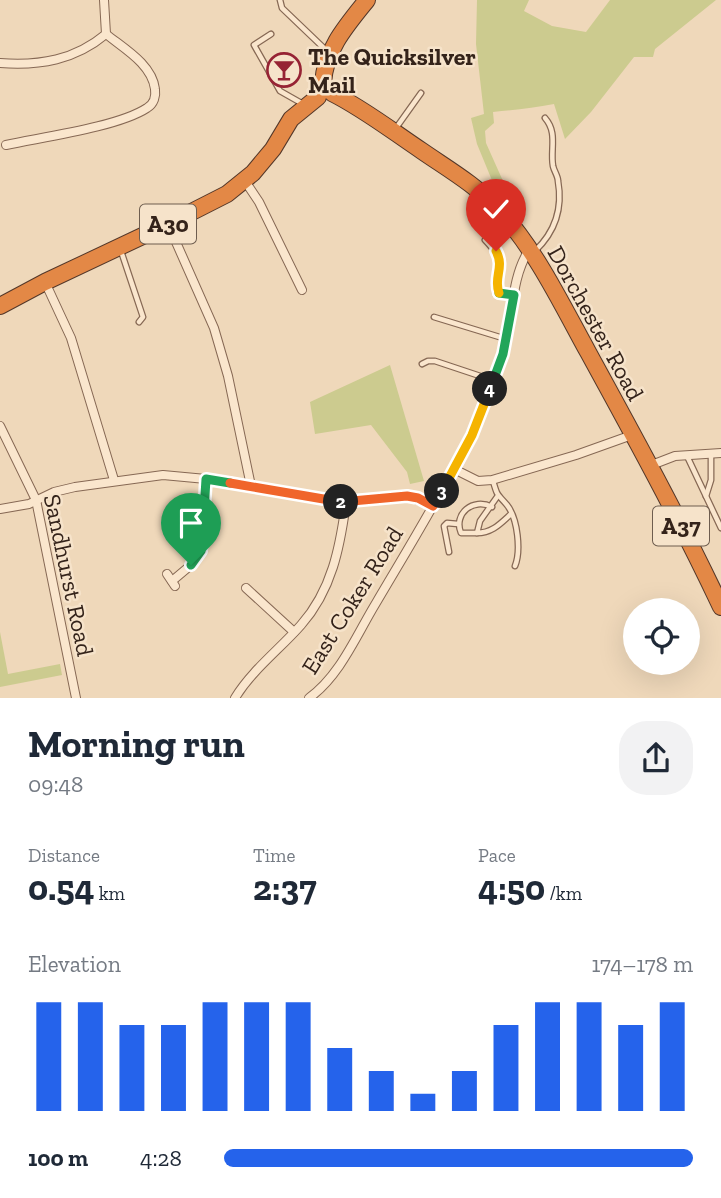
<!DOCTYPE html>
<html lang="en">
<head>
<meta charset="utf-8">
<style>
  :root { --surface:#fff; --page:#f2f2f3; --text:#1f2937; --muted:#747a83; --accent:#2563eb }
  body { margin:0; font-family:"Zilla Slab",serif; background:var(--page); color:var(--text); height:100vh; display:flex; flex-direction:column; font-size:26px; white-space:nowrap }
  * { box-sizing:border-box; margin:0 }
  p { font-size:23px; color:var(--muted) }
  .icon { flex:none; width:38px; height:38px; fill:none; stroke:currentColor; stroke-width:2; stroke-linecap:round; stroke-linejoin:round }
  .map { position:relative; height:698px; overflow:hidden }
  .side { display:flex; flex-direction:column; background:var(--surface); flex:1 }
  .side>* { flex:none }
  .buttons { position:absolute; left:623px; top:598px; display:grid; gap:14px }
  .buttons a { display:grid; place-items:center; width:77px; height:77px; border-radius:50%; background:var(--surface); box-shadow:0 7px 28px #0002; font-size:35px }
  .pin { position:absolute; display:grid; place-items:center; width:60px; height:60px; color:#fff; margin:-72px -30px; border-radius:50% 50% 50% 0; rotate:-45deg; box-shadow:0 0 7px #0007 }
  .pin .icon { rotate:45deg }
  .km { position:absolute; width:35px; height:35px; margin:-18px; border-radius:50%; background:#222; color:#fff; font-size:19px; line-height:35px; text-align:center }
  .round { display:grid; place-items:center; flex:none; width:74px; height:74px; border-radius:28px; background:var(--page) }
  .head { display:flex; align-items:center; justify-content:space-between; height:119px; padding:0 28px }
  h1 { font-size:38px; font-weight:700; line-height:52px }
  .stats { display:grid; grid-template-columns:repeat(3,1fr); gap:10px; height:119px; padding:7px 28px }
  .stats div { display:grid; align-content:center }
  .stats b { font-size:35px; font-weight:700 }
  .stats small { font-size:19px; font-weight:400 }
  .stats p { font-size:19px }
  .chart { height:196px; padding:14px 28px }
  .chart p { display:flex; justify-content:space-between }
  .chart svg { width:100%; height:126px; margin-top:7px; stroke:var(--accent); stroke-width:6 }
  ul { padding:0 28px; list-style:none; font-size:23px }
  li { display:grid; grid-template-columns:112px 84px 1fr; align-items:center; height:52px }
  li i { height:18px; border-radius:9px; background:var(--accent) }
  .map>svg:first-child { display:block }
  .green { fill:#cccb8f }
  .lines { fill:none; stroke-linecap:round; stroke-linejoin:round }
  .lane-casing { stroke:#866854; stroke-width:7 }
  .street-casing { stroke:#866854; stroke-width:10 }
  .highway-casing { stroke:#533729; stroke-width:18 }
  .lane { stroke:#fae6cd; stroke-width:4.5 }
  .street { stroke:#fae6cd; stroke-width:8 }
  .highway { stroke:#e38846; stroke-width:16 }
  .split-1-casing { stroke:#fff; stroke-width:14 }
  .split-2-casing { stroke:#fff; stroke-width:14 }
  .split-3-casing { stroke:#fff; stroke-width:14 }
  .split-4-casing { stroke:#fff; stroke-width:14 }
  .split-5-casing { stroke:#fff; stroke-width:14 }
  .split-6-casing { stroke:#fff; stroke-width:14 }
  .split-1 { stroke:#22a559; stroke-width:9 }
  .split-2 { stroke:#f0652b; stroke-width:9 }
  .split-3 { stroke:#f0652b; stroke-width:9 }
  .split-4 { stroke:#f5b400; stroke-width:9 }
  .split-5 { stroke:#22a559; stroke-width:9 }
  .split-6 { stroke:#f5b400; stroke-width:9 }
  .labels { text-anchor:middle; dominant-baseline:central; stroke-width:5; stroke-linejoin:round; paint-order:stroke }
  .shield { fill:#f6e3ca; stroke:#6e5d4f; stroke-width:2 }
  .shield-label { font-size:23px; font-weight:bold; fill:#34231a }
  .poi-label { font-size:24px; font-weight:bold; fill:#34231a; stroke:#f6e3ca; text-anchor:start }
  .street-label { font-size:24px; fill:#34231a; stroke:#f6e3ca }
</style>
</head>
<body>
<div class="map">
<svg width="721" height="698" viewBox="0 0 721 698">
  <rect width="100%" height="100%" fill="#efd8ba"/>
  <g class="green">
    <path d="M477,0H529L524,11L552,26L586,32L610,0H716L655,49L653,57H634L591,112L565,139L554,104C534,108 514,110 493,112L494,123L485,131L486,143L520,219L498,195L477,144L471,118L484,114L476,44Z"/>
    <polygon points="390,365 424,481 410,484 407,472 371,425 315,434 310,402"/>
    <polygon points="0,632 8,674 60,664 62,675 0,687"/>
  </g>
  <g class="lines">
    <g class="lane-casing">
      <g id="lane">
        <polyline points="280,0 282,8 328,52"/>
        <polyline points="271,34 254,45 280,91 303,104"/>
        <polyline points="396,128 421,93"/>
        <path d="M485,240C512,268 489,268 499,293L514,295"/>
        <polyline points="121,251 143,317 139,322"/>
        <path d="M535,251C555,232 563,209 558,181C558,176 554,171 553,166C550,149 558,133 545,118"/>
        <polyline points="434,317 506,339"/>
        <polyline points="422,364 428,361 435,361 492,380"/>
        <polyline points="687,456 721,528"/>
        <path d="M493,481C498,498 497,493 507,505C518,519 521,551 515,566"/>
        <polyline points="706,496 711,480 711,454"/>
        <path d="M497,497L480,521L477,533C492,533 500,524 511,514"/>
        <path d="M477,533H461C453,514 473,497 492,507"/>
        <polyline points="449,552 444,526 447,523 458,524"/>
      </g>
    </g>
    <g class="street-casing">
      <g id="street">
        <path d="M0,63C40,66 75,60 106,34L104,0"/>
        <path d="M6,145C43,137 118,127 147,108C154,104 156,96 155,89C152,64 123,48 106,34"/>
        <polyline points="245,181 259,202 302,290"/>
        <polyline points="168,224 214,328 228,376 251,486"/>
        <polyline points="45,282 71,338 114,480"/>
        <polyline points="0,426 36,500 76,698"/>
        <polyline points="649,466 675,456 721,453"/>
        <polyline points="454,469 478,481 492,480 576,455 632,435"/>
        <polyline points="0,509 29,504 54,492 75,487 163,475 206,479 346,503 407,496 434,506"/>
        <polyline points="167,574 175,586"/>
        <polyline points="172,581 191,565 201,551 206,479"/>
        <polyline points="246,588 294,632"/>
        <path d="M235,698C252,670 280,649 301,625C332,590 340,547 346,503"/>
        <path d="M309,698C340,676 357,634 376,603C423,523 473,445 502,357C514,322 509,281 529,250"/>
      </g>
    </g>
    <g class="highway-casing">
      <g id="highway">
        <path d="M323,83C325,50 346,26 367,0"/>
        <path d="M332,93C364,109 392,131 422,151C448,169 476,185 498,209C536,250 561,303 588,352C634,436 680,520 721,607"/>
        <polyline points="0,306 45,282 168,224 227,194 253,173 273,149 291,119 318,97"/>
      </g>
    </g>
    <use href="#lane" class="lane"/>
    <use href="#street" class="street"/>
    <use href="#highway" class="highway"/>
  </g>
  <g class="lines">
    <g class="split-1-casing">
      <polyline id="split-1" points="191,565 201,551 202,544 206,479 230,483"/>
    </g>
    <g class="split-2-casing">
      <polyline id="split-2" points="230,483 341,502"/>
    </g>
    <g class="split-3-casing">
      <polyline id="split-3" points="341,502 407,496 418,498 433,506 442,491"/>
    </g>
    <g class="split-4-casing">
      <polyline id="split-4" points="442,491 472,435 490,389"/>
    </g>
    <g class="split-5-casing">
      <polyline id="split-5" points="490,389 503,354 514,295 499,293"/>
    </g>
    <g class="split-6-casing">
      <path id="split-6" d="M496,251C505,268 493,277 499,293"/>
    </g>
    <use href="#split-1" class="split-1"/>
    <use href="#split-2" class="split-2"/>
    <use href="#split-3" class="split-3"/>
    <use href="#split-4" class="split-4"/>
    <use href="#split-5" class="split-5"/>
    <use href="#split-6" class="split-6"/>
  </g>
  <defs>
    <g id="bar-ring" transform="scale(1.75)"><circle r="9.5" fill="#f6e3ca" stroke="#962334" stroke-width="1.5"/><path d="M-6-5H6L.8 .8V4.5H3.5V6h-7V4.5H-.8V.8Z" fill="#962334"/></g>
  </defs>
  <g fill-rule="evenodd">
    <use href="#bar-ring" x="284" y="70"/>
  </g>
  <g class="labels">
    <g class="shield">
      <rect x="140" y="204.5" width="56" height="39" rx="5"/>
      <rect x="653" y="506.5" width="56" height="39" rx="5"/>
    </g>
    <g class="shield-label">
      <text x="168" y="224">A30</text>
      <text x="681" y="526">A37</text>
    </g>
    <g class="poi-label">
      <text x="308" y="56">The Quicksilver<tspan x="308" dy="28">Mail</tspan></text>
    </g>
    <g class="street-label">
      <text transform="translate(596 323) rotate(61)">Dorchester Road</text>
      <text transform="translate(69 575) rotate(78)">Sandhurst Road</text>
      <text transform="translate(352 600) rotate(-58)">East Coker Road</text>
    </g>
  </g>
</svg>
<div class="buttons">
<a><svg class="icon" aria-label="locate" viewBox="0 0 24 24"><circle cx="12" cy="12" r="6"/><path d="M12 2v4M12 18v4M2 12h4M18 12h4"/></svg></a>
</div>
<div class="pin" style="left:191px;top:565px;background:#1e9e55"><svg class="icon" aria-label="arrive" viewBox="0 0 24 24"><path d="M6 21V4h12l-3 4 3 4H6"/></svg></div>
<div class="pin" style="left:496px;top:251px;background:#d93025"><svg class="icon" aria-label="check" viewBox="0 0 24 24"><path d="M5 12l5 5 9-10"/></svg></div>
<b class="km" style="left:341px;top:502px">2</b>
<b class="km" style="left:442px;top:491px">3</b>
<b class="km" style="left:490px;top:389px">4</b>
</div>
<section class="side">
<div class="head"><div><h1>Morning run</h1><p>09:48</p></div><a class="round"><svg class="icon" aria-label="share" viewBox="0 0 24 24"><path d="M12 15V3M7 8l5-5 5 5M5 13v7h14v-7"/></svg></a></div>
<div class="stats">
<div><p>Distance</p><b>0.54<small> km</small></b></div>
<div><p>Time</p><b>2:37</b></div>
<div><p>Pace</p><b>4:50<small> /km</small></b></div>
</div>
<div class="chart"><p><span>Elevation</span>174–178 m</p>
<svg viewBox="0 0 160 44" preserveAspectRatio="none"><path d="M5 44V6M15 44V6M25 44V14M35 44V14M45 44V6M55 44V6M65 44V6M75 44V22M85 44V30M95 44V38M105 44V30M115 44V14M125 44V6M135 44V6M145 44V14M155 44V6"/></svg>
</div>
<ul>
<li><b>100 m</b>4:28<i style="width:100%"></i></li>
</ul>
</section>
</body>
</html>
